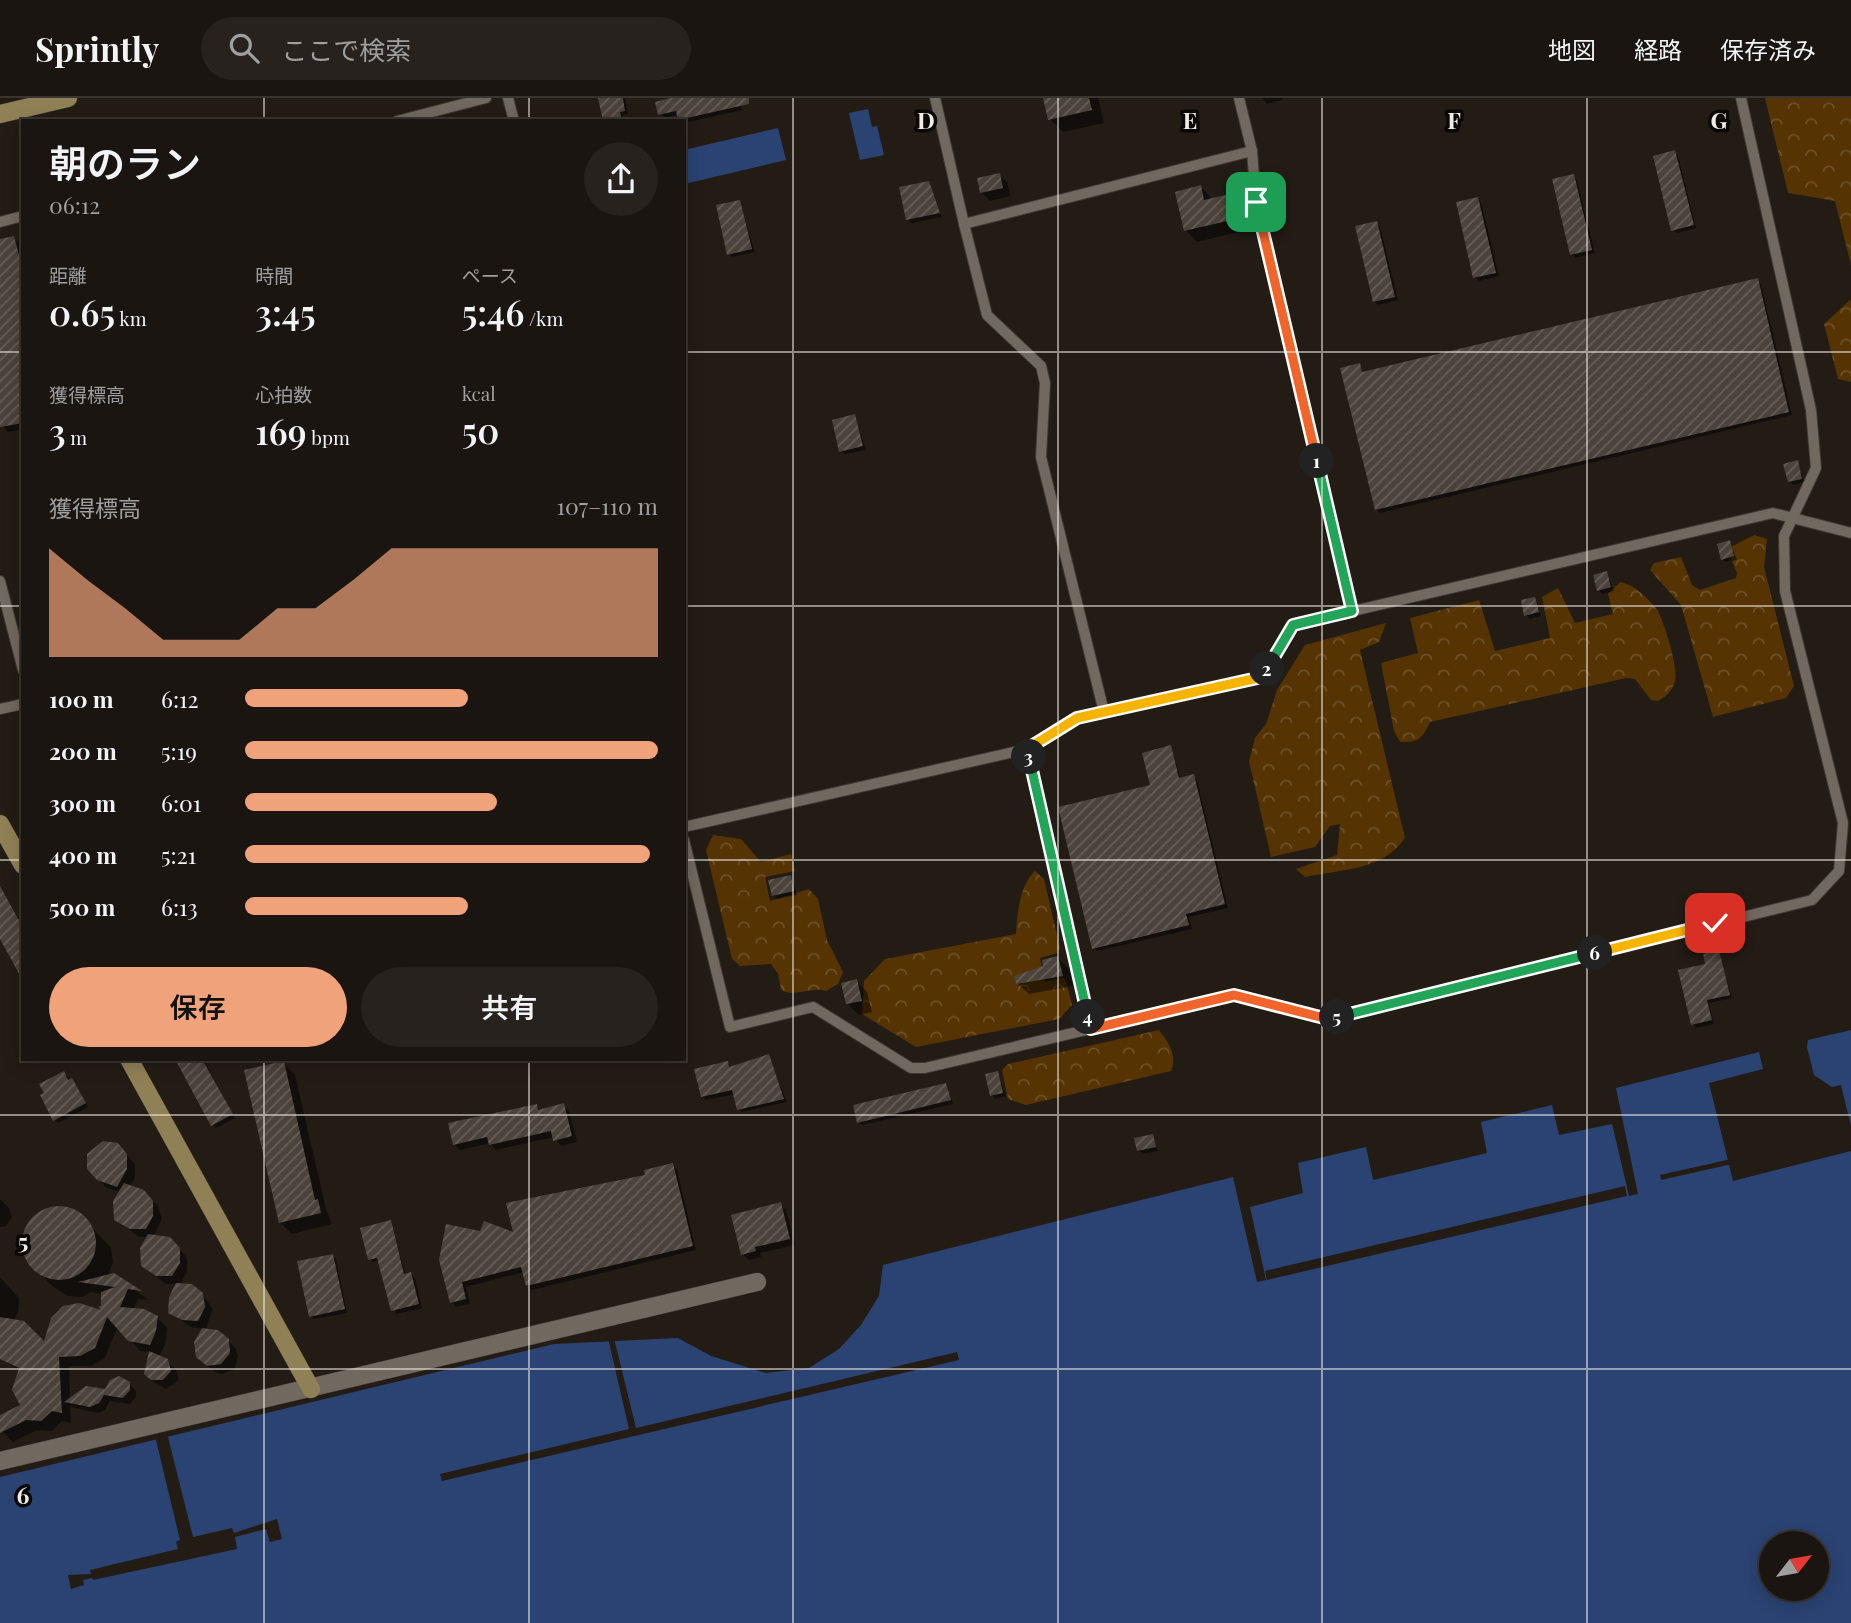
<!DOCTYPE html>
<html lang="ja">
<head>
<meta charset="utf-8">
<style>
  :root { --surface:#1a1510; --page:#27221e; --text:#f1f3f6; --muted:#9f9f9f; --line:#383430; --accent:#f0a27a }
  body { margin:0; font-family:"Playfair Display","Noto Sans JP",serif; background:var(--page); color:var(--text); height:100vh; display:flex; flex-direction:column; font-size:26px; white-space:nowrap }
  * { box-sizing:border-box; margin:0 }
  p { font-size:23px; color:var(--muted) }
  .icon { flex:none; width:38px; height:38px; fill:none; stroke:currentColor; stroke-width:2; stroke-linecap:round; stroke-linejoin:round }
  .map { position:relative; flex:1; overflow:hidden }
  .panel { position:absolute; left:21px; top:21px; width:665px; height:942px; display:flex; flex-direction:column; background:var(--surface); border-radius:0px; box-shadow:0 4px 18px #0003,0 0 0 2px var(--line) }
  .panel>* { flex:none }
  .needle { width:46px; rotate:59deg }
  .controls { position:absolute; left:1759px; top:1433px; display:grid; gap:14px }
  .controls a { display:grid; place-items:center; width:70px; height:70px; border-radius:50%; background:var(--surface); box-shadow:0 4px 18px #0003,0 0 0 2px var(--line); font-size:35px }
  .pin { position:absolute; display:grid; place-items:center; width:60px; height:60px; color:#fff; margin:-30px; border-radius:14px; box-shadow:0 4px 10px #0006 }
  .km { position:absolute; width:35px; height:35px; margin:-18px; border-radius:50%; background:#222; color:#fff; font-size:19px; line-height:35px; text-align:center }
  .round { display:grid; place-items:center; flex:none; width:74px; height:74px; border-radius:37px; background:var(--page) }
  .headline { display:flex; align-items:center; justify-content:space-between; height:119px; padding:0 28px }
  h1 { font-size:38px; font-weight:600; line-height:52px }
  .stats { display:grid; grid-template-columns:repeat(3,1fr); gap:10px; height:119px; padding:7px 28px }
  .stats div { display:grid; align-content:center }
  .stats b { font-size:35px; font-weight:600 }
  .stats small { font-size:19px; font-weight:400 }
  .stats p { font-size:19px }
  .chart { height:196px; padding:14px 28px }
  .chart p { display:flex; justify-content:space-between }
  .chart svg { width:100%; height:126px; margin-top:7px; fill:var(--accent); opacity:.7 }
  .action { display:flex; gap:14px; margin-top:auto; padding:14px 28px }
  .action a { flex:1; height:80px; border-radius:42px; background:var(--accent); color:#111; font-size:28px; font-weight:600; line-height:80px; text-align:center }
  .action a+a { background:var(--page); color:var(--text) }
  ul { padding:0 28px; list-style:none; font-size:23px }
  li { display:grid; grid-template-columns:112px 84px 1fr; align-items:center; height:52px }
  li i { height:18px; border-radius:9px; background:var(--accent) }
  header { display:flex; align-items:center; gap:42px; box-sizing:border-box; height:98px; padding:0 35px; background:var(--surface); border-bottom:2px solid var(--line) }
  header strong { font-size:33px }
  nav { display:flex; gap:38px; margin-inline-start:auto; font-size:24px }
  .search { width:490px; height:63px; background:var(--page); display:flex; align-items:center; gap:18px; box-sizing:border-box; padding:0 24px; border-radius:38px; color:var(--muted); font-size:26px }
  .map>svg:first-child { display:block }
  .forest { fill:url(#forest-crowns) }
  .water { fill:#2b4373; fill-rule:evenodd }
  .pier { fill:#231c15 }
  .shadow { fill:#0007 }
  .building { fill:url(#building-hatch) }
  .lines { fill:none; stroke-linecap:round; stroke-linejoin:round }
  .lane-casing { stroke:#3f3935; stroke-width:12 }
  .street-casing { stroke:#3f3935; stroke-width:19 }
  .secondary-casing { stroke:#3f3935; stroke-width:19 }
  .lane { stroke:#71685f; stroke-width:10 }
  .street { stroke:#71685f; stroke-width:18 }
  .secondary { stroke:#908055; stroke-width:18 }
  .split-1-casing { stroke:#fff; stroke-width:14 }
  .split-2-casing { stroke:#fff; stroke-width:14 }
  .split-3-casing { stroke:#fff; stroke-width:14 }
  .split-4-casing { stroke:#fff; stroke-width:14 }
  .split-5-casing { stroke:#fff; stroke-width:14 }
  .split-6-casing { stroke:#fff; stroke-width:14 }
  .split-7-casing { stroke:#fff; stroke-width:14 }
  .split-1 { stroke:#f0652b; stroke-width:9 }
  .split-2 { stroke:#22a559; stroke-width:9 }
  .split-3 { stroke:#f5b400; stroke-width:9 }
  .split-4 { stroke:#22a559; stroke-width:9 }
  .split-5 { stroke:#f0652b; stroke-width:9 }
  .split-6 { stroke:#22a559; stroke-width:9 }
  .split-7 { stroke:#f5b400; stroke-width:9 }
  .grid { fill:none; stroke:#f0ebe6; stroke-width:2; stroke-opacity:0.55 }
  .grid-label { font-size:23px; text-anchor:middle; font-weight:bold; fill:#f0ebe6; stroke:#0a0705; stroke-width:7; stroke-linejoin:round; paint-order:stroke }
</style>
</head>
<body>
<header>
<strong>Sprintly</strong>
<div class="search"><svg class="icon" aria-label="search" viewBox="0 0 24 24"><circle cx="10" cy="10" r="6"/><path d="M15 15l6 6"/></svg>ここで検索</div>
<nav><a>地図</a><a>経路</a><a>保存済み</a></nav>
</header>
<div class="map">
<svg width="1851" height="1525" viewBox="0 0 1851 1525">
  <defs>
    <pattern id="forest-crowns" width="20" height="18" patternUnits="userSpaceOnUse" patternTransform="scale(1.75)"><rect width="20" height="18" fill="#553303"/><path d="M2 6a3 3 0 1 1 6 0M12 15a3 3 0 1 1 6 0" fill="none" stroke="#6e5128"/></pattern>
    <pattern id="building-hatch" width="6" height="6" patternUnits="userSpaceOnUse" patternTransform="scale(1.75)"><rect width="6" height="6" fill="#4b433b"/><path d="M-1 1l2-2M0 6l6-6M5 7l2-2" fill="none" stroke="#655e57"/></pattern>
  </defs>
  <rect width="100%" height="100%" fill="#231c15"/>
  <g class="forest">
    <polygon points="1765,0 1851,0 1851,167 1835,103 1788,95"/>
    <polygon points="1851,201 1851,284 1838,281 1824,226"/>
    <polygon points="1754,437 1767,441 1764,469 1794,588 1786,600 1713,619 1681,507 1650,472 1654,465 1681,459 1692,487 1700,492 1736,480 1737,475 1727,451"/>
    <path d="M1620,484C1635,487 1644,497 1655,509C1663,517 1679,572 1675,583C1672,593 1667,598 1658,603L1651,602L1635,581L1626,580L1430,624C1423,640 1418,645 1400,644L1394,633L1381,565L1418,555L1410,520L1479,502L1495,553L1550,540L1542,499L1558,490L1575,525L1613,516L1608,496Z"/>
    <path d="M1386,525L1379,544L1360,552L1405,740C1382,773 1342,771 1305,779L1296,771L1337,757L1340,726L1330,728L1315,749L1271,759L1249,663L1255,640L1266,626L1277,592L1305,547Z"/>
    <path d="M713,737L741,741L761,764L791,756L795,773L765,779L770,803L809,791L818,801L827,842L843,874L838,886L826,893C811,888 795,900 781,892L778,876L771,866L740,868L732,861L706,752Z"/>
    <path d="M1035,773L1044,781L1060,850L1057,855L1040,860L1045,884L1064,880L1066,883L1072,907L1059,921L916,949L862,916L864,883L885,861L1016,836C1017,817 1020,786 1035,773Z"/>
    <path d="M1159,932C1168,944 1178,958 1171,973L1026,1007L1008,1001L1002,972L1008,966Z"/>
  </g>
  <g class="water">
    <polygon points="868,11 872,29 877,28 884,57 860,62 849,15"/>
    <polygon points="778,30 786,62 684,86 684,52"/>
    <polygon points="1851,932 1851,1028 1841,987 1832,989 1814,977 1807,949 1808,942"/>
    <path d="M1759,954L1763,971L1709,985L1733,1083L1851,1053V1525H0V1379L554,1246L678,1240L711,1258L766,1275L809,1270L839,1251L861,1227L879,1198L883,1167L1233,1079L1257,1184L1266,1182L1250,1109L1303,1095L1298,1065L1366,1049L1373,1082L1487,1055L1481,1024L1552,1007L1559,1037L1612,1026L1629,1098L1638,1096L1616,990ZM1771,1446H1816V1491H1771Z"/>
  </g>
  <g class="pier">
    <polygon points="1731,1061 1732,1066 1661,1082 1660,1077"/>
    <polygon points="1625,1088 1627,1098 1267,1182 1265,1173"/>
    <polygon points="608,1240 614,1240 636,1330 957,1254 959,1262 442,1383 440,1376 629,1331"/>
    <polygon points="167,1335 193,1439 232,1430 234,1435 277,1421 282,1441 270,1444 266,1431 235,1439 237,1451 93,1482 92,1480 83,1482 84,1487 71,1491 68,1477 91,1476 90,1472 178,1451 176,1444 180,1442 155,1338"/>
  </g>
  <g class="shadow">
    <polygon points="601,0 625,0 628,16 622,17 624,23 607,23"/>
    <polygon points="675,0 739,0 742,12 684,25 679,16 664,20 657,5"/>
    <polygon points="1045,0 1098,0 1104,25 1063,34 1050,21"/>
    <polygon points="1262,0 1282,0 1283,2 1267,6"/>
    <polygon points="1675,54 1678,58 1696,130 1677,135 1673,132"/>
    <polygon points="999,77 1008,85 1010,98 990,103 982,95 979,82"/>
    <polygon points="1574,78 1577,82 1595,155 1575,160 1572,156"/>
    <polygon points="929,85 942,119 912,125 908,122"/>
    <polygon points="1201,89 1212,101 1234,97 1245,109 1250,131 1197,144 1186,132"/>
    <polygon points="1478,101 1481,104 1499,178 1479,183 1475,179"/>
    <polygon points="739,103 755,154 732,159 729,156"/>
    <polygon points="1377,125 1380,129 1398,202 1378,207 1374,203"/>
    <polygon points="13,140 19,145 23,159 23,331 8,334 3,328 0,314 0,143"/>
    <polygon points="1757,182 1761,186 1792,317 1380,415 1376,411 1359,267 1364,276"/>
    <polygon points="855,318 866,352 845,356 841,353"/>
    <polygon points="1797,364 1805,384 1793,387 1789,383"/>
    <polygon points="1730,444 1737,462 1726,464 1722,461"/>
    <polygon points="1607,475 1614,493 1602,496 1599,492"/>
    <polygon points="1534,501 1541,518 1530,521 1526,517"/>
    <polygon points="1171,649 1181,681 1193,678 1197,682 1228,810 1189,819 1192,831 1097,853 1094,850"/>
    <polygon points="790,779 797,797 777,801 774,797"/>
    <polygon points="1718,854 1732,900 1709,905 1714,926 1696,930 1693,926 1707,867"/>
    <polygon points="1058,860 1069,871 1073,888 1029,896 1017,885"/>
    <polygon points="856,883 867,894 872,914 859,917 848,906"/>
    <polygon points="768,958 787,1004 742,1014 735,996 706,1002 703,999 727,965 732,970"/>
    <polygon points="177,961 203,961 235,1020 216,1030 213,1027"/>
    <polygon points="283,965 295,977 326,1111 332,1126 292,1136 280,1124"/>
    <polygon points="63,975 75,985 88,1009 58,1025 55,1022"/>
    <polygon points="997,975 1006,998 995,1001 992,997"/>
    <polygon points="946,986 953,1006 862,1027 858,1024"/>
    <polygon points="563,1007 569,1013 577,1044 561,1048 554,1039 496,1052 490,1045 460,1052 454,1046 537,1008 541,1013"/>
    <polygon points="1152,1038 1158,1053 1142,1056 1139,1052"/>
    <polygon points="126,1056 135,1066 135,1080 129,1089 148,1098 157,1107 162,1120 154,1138 175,1145 187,1160 187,1174 180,1187 198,1191 213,1211 205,1232 228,1242 236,1251 238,1257 235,1270 223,1276 217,1275 206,1267 203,1231 191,1229 169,1214 177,1186 166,1186 142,1168 149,1139 139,1139 116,1121 120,1094 107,1090 98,1081"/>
    <polygon points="672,1067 677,1072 696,1152 532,1192 527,1188 524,1174 466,1189 470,1206 456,1209 451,1204 481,1135 515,1137"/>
    <polygon points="0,1101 9,1110 12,1119 6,1128 0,1129"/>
    <polygon points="780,1106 786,1112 795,1147 760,1155 761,1159 749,1162 742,1156"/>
    <polygon points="59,1110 84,1121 111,1150 113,1164 108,1178 113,1177 149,1202 138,1201 133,1212 157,1219 167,1230 166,1244 159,1259 176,1271 179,1282 166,1291 154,1284 145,1276 151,1254 140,1253 118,1228 105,1260 91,1268 69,1268 70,1302 129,1285 136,1293 136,1299 130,1306 110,1303 105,1312 98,1315 70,1309 71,1325 62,1323 52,1333 37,1332 13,1344 2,1333 0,1319 23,1308 20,1273 0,1260 0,1179 19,1200 18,1215 13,1223 45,1246 106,1215 102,1196 91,1194 82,1199 68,1198 52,1188 34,1170 25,1154 28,1128 50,1111"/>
    <polygon points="390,1124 406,1177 411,1176 415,1180 422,1210 396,1216 380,1163 373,1164 370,1161"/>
    <polygon points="332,1157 336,1161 347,1215 314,1221 311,1218"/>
  </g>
  <g class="building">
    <polygon points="598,0 623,0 625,13 620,14 622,23 603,23"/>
    <polygon points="670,0 749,0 749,6 678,22 676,13 658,17 655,4"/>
    <polygon points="1043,0 1089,0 1092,12 1048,22"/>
    <polygon points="1675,52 1694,127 1671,133 1653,58"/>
    <polygon points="1000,75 1003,90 980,95 977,80"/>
    <polygon points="1574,76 1592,152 1570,157 1552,81"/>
    <polygon points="929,83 940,115 906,122 899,89"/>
    <polygon points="1201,87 1204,102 1234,95 1240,120 1184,133 1175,94"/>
    <polygon points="1478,99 1496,175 1473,180 1456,104"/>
    <polygon points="740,102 752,151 727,157 716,107"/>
    <polygon points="1377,123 1395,199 1373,204 1355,128"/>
    <polygon points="14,138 23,172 23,325 0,329 0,141"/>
    <polygon points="1758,180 1789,314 1375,412 1340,270 1360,265 1362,274"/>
    <polygon points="855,316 863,348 839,354 832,322"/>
    <polygon points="1798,362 1802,381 1788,384 1783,366"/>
    <polygon points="1730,442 1734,458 1721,462 1717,446"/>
    <polygon points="1607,473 1611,489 1597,493 1593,477"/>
    <polygon points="1535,499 1539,514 1524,518 1521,502"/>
    <polygon points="1171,647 1179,680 1194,676 1225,806 1186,816 1189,827 1092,851 1058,709 1150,687 1142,655"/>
    <polygon points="791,777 794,793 772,798 768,782"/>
    <polygon points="0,788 23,830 23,883 0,841"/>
    <polygon points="1719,852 1730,897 1707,902 1712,922 1691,927 1678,872 1705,866 1703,856"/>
    <polygon points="1058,858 1063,878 1016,886 1014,878 1043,868 1042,862"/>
    <polygon points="857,881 862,903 846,906 841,885"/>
    <polygon points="769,956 784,1001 737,1012 732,992 701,999 694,971 728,963 729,969"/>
    <polygon points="175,961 202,961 233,1016 211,1028"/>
    <polygon points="284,963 315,1102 318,1101 321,1115 279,1125 244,972"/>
    <polygon points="64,973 68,982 72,980 86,1005 53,1023 40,997 44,995 39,986"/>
    <polygon points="998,973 1003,995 990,998 985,976"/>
    <polygon points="946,985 951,1002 857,1025 853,1007"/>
    <polygon points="564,1005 572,1038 553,1043 551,1033 489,1047 487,1039 453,1047 448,1025 537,1006 538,1012"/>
    <polygon points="1153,1036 1156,1049 1137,1053 1134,1040"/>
    <polygon points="103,1043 118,1045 127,1056 127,1071 117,1089 97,1082 87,1071 87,1056"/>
    <polygon points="673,1065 693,1148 526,1188 521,1169 462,1184 466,1201 450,1205 439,1162 446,1126 480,1133 484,1123 513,1134 506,1105 645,1077 644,1072"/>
    <polygon points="124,1085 144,1092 153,1103 153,1118 146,1131 130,1131 114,1122 113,1103"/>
    <polygon points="781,1104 790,1141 755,1149 756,1153 741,1157 731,1117"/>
    <circle cx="59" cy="1145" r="37"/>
    <polygon points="391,1122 404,1176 411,1174 419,1206 391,1213 377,1160 368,1162 360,1130"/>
    <polygon points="148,1136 170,1139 180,1150 180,1165 172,1178 156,1178 141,1168 140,1150"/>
    <polygon points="333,1156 345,1211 309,1219 297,1163"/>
    <polygon points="114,1175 142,1193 128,1191 120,1209 144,1211 158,1218 156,1233 150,1247 128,1243 107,1219 95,1250 80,1258 59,1259 62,1315 52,1313 41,1323 26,1322 0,1335 0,1317 20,1307 12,1292 19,1270 0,1261 0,1219 24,1223 44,1243 51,1220 63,1208 79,1205 101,1212 98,1208 101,1208 101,1194 115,1189 78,1184"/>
    <polygon points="176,1185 192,1186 203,1195 205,1209 198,1223 182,1222 168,1215 169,1199"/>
    <polygon points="202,1230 218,1232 229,1241 230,1255 221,1266 207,1268 196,1259 194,1244"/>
    <polygon points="149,1253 168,1261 171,1273 163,1282 151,1282 144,1276"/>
    <polygon points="119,1278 130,1284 130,1292 123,1300 104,1297 99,1305 90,1309 64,1304 86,1288 105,1291 110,1282"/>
  </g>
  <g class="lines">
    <g class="lane-casing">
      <g id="lane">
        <polyline points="508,0 514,23"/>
        <polyline points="935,0 964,126"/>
        <polyline points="397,23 486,0"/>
        <polyline points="1252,53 1256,104 1352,513"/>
        <polyline points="0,124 23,118"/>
        <polyline points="0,483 23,572"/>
        <polyline points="0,611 23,606"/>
        <polyline points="1104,614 1041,359 1045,285 1041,268 987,217 964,126 1252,53 1239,0"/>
        <polyline points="1027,651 1091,931"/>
        <polyline points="684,729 1027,651 1077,620 1262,579 1293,527 1773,415 1851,435"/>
        <polyline points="684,742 730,929 813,909 911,970 925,970 1234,897 1328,921 1812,802 1839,773 1843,725 1785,493 1784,438 1816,370 1811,312 1741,0"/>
      </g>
    </g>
    <g class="street-casing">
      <polyline id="street" points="0,1363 757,1184"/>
    </g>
    <g class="secondary-casing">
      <g id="secondary">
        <polyline points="0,16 68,0"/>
        <polyline points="0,726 23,767"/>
        <polyline points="129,961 311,1291"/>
      </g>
    </g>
    <use href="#lane" class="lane"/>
    <use href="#street" class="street"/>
    <use href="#secondary" class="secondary"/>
  </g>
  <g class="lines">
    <g class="split-1-casing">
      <polyline id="split-1" points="1256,104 1317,363"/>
    </g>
    <g class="split-2-casing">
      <polyline id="split-2" points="1267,571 1293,527 1352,513 1317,363"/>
    </g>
    <g class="split-3-casing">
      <polyline id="split-3" points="1029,659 1027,651 1077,620 1262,579 1267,571"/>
    </g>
    <g class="split-4-casing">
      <polyline id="split-4" points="1029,659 1088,919"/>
    </g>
    <g class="split-5-casing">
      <polyline id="split-5" points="1088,919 1091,931 1234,897 1328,921 1337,919"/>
    </g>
    <g class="split-6-casing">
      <polyline id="split-6" points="1337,919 1595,855"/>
    </g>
    <g class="split-7-casing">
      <polyline id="split-7" points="1595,855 1715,825"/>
    </g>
    <use href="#split-1" class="split-1"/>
    <use href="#split-2" class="split-2"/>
    <use href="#split-3" class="split-3"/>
    <use href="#split-4" class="split-4"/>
    <use href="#split-5" class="split-5"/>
    <use href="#split-6" class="split-6"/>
    <use href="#split-7" class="split-7"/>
  </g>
  <path class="grid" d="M264,0V23M529,0V23M793,0V1525M1058,0V1525M1322,0V1525M1587,0V1525M0,254H23M684,254H1851M0,508H23M684,508H1851M0,762H23M684,762H1851M264,961V1525M529,961V1525M0,1017H1851M0,1271H1851"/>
  <g class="grid-label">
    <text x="926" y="31">D</text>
    <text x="1190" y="31">E</text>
    <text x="1454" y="31">F</text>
    <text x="1719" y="31">G</text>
    <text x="23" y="1152">5</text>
    <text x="23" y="1406">6</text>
  </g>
</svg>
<div class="controls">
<a><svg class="needle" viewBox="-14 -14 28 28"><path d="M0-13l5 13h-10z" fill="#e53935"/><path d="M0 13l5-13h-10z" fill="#9f9f9f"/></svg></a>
</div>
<div class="pin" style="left:1256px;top:104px;background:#1e9e55"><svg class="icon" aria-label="arrive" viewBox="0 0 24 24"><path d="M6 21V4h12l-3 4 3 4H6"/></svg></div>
<div class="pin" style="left:1715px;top:825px;background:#d93025"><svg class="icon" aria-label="check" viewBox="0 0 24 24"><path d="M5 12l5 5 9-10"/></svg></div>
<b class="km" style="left:1317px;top:363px">1</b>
<b class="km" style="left:1267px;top:571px">2</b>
<b class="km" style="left:1029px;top:659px">3</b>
<b class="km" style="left:1088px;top:919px">4</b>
<b class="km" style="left:1337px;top:919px">5</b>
<b class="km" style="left:1595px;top:855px">6</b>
<section class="panel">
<div class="headline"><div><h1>朝のラン</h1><p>06:12</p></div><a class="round"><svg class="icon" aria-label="share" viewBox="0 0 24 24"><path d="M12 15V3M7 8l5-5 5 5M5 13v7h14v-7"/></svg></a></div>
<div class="stats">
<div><p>距離</p><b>0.65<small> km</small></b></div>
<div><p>時間</p><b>3:45</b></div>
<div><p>ペース</p><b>5:46<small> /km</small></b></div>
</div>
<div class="stats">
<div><p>獲得標高</p><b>3<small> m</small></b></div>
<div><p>心拍数</p><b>169<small> bpm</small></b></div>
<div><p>kcal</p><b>50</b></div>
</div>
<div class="chart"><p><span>獲得標高</span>107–110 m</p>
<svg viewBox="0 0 160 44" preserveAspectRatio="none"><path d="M0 44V6L10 17L20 27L30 38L40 38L50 38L60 27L70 27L80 17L90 6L100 6L110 6L120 6L130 6L140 6L150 6L160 6V44z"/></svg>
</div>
<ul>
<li><b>100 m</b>6:12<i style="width:54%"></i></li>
<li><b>200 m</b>5:19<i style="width:100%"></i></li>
<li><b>300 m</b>6:01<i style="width:61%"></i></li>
<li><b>400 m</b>5:21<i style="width:98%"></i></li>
<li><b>500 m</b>6:13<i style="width:54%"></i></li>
</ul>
<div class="action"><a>保存</a><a>共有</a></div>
</section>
</div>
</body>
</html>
